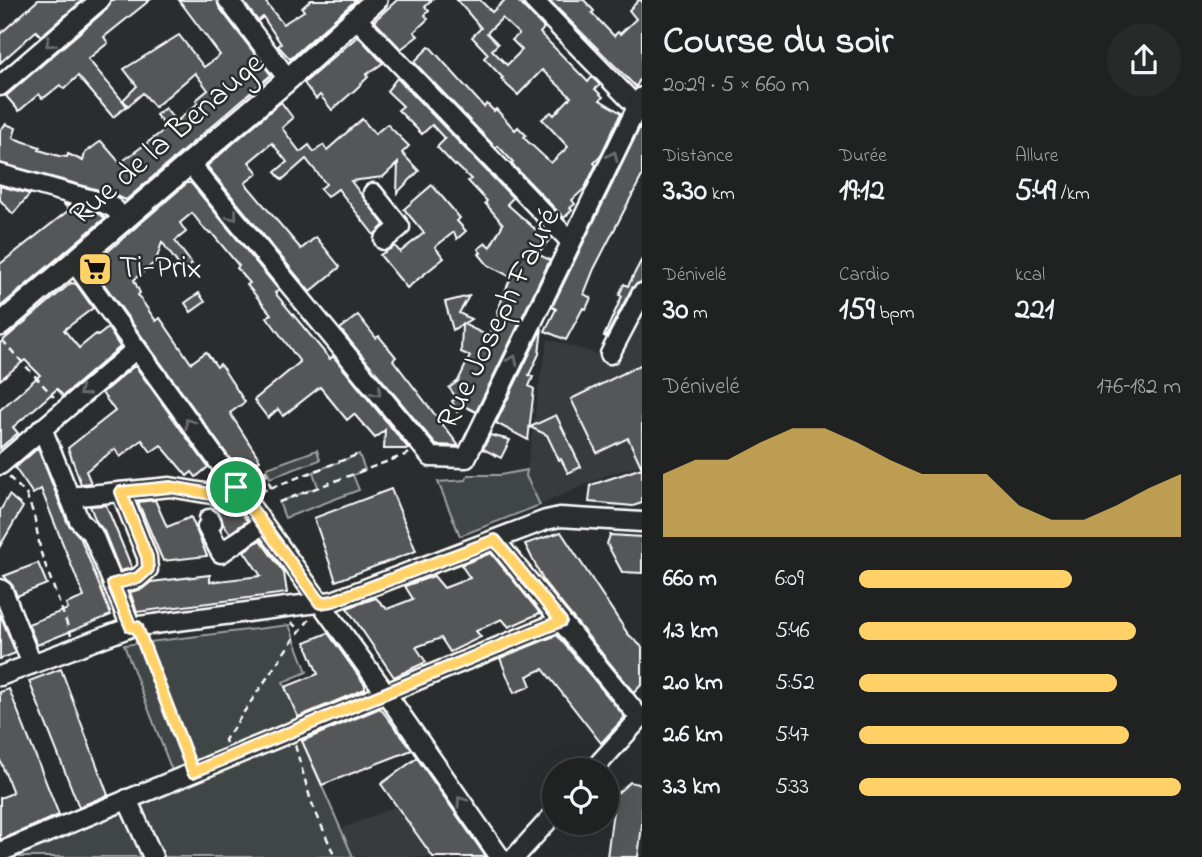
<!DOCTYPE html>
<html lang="fr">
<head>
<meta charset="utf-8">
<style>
  :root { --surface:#202222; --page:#282a2a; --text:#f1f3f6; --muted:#a2a4a5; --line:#3d3f40; --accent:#ffd166 }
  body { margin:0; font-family:"Indie Flower",sans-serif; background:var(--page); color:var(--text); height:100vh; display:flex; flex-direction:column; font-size:26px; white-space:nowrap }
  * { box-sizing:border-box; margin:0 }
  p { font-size:23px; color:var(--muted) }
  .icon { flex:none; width:38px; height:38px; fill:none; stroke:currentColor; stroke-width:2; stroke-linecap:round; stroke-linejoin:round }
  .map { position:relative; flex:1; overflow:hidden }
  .details { display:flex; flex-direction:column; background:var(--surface); width:560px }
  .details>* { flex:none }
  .buttons { position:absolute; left:542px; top:758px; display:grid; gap:14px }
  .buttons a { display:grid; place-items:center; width:77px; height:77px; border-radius:50%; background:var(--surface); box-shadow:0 7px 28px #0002,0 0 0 2px var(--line); font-size:35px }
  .pin { position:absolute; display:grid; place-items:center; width:60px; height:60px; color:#fff; margin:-30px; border:4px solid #fff; border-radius:50%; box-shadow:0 2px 7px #0007 }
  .round { display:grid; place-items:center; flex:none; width:74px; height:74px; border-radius:37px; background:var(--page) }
  .headline { display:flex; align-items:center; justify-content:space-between; height:119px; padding:0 21px }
  h1 { font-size:38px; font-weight:700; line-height:52px }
  .metrics { display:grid; grid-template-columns:repeat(3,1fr); gap:10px; height:119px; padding:7px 21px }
  .metrics div { display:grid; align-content:center }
  .metrics b { font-size:30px; font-weight:700 }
  .metrics small { font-size:19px; font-weight:400 }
  .metrics p { font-size:19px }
  .chart { height:196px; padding:14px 21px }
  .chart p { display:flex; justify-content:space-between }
  .chart svg { width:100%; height:126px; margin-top:7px; fill:var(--accent); opacity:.7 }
  ul { padding:0 21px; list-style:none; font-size:23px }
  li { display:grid; grid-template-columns:112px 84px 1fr; align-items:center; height:52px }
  li i { height:18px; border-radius:9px; background:var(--accent) }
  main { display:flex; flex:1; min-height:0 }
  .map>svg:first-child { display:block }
  .built { fill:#373a3b }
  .green { fill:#414445; stroke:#a0a2a2; stroke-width:2 }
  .building { fill:#555758; stroke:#fff; stroke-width:2; fill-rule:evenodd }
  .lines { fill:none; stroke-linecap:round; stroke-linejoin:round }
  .minor-casing { stroke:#fff; stroke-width:23 }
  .major-casing { stroke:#fff; stroke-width:26 }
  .path { stroke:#fff; stroke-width:2.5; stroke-dasharray:7 5; stroke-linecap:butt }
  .minor { stroke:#2a2d2e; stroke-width:18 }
  .major { stroke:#2a2d2e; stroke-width:21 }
  .oneway { stroke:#6a6c6d }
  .route-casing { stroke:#fff; stroke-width:14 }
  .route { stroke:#ffd166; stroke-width:9 }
  .labels { text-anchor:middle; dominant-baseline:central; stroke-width:5; stroke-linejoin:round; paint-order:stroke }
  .street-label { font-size:32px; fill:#fff; stroke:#2a2d2e }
  .poi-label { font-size:32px; fill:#fff; stroke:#2a2d2e; text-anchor:start }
</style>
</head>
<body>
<main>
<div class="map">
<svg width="642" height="857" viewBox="0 0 642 857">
  <rect width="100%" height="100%" fill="#2a2d2e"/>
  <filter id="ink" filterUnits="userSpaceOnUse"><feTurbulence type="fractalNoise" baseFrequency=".0143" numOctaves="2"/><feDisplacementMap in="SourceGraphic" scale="14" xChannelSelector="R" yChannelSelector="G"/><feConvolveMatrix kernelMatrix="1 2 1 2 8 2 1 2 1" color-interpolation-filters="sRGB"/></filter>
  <g filter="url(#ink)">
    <g class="built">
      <polygon points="642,305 642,465 607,475 540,505 526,476 527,470 540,378 548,339 613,359"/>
      <polygon points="397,806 440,857 353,857 341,829"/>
    </g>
    <g class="green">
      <polygon points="317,450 320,460 270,478 267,468"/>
      <polygon points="359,454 365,470 353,475 359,490 285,518 279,502 318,487 313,472"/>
      <polygon points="527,470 526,476 540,505 460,536 438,482 466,480 468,475 500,475"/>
      <polygon points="289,625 307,672 283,682 298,718 293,720 353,857 0,857 0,842 172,771 124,645"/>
    </g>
    <g class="building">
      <polygon points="38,0 83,0 41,36 36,31 0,63 0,34"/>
      <polygon points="111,0 150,0 104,37 108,43 88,59 127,106 113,117 78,76 64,89 60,85 45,97 42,98 39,94 19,111 6,96 107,9"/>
      <polygon points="179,0 217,0 219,7 271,75 126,200 106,192 0,163 0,130 6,124 16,128 13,138 40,147 39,150 59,156 67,157 68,154 83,161 85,153 101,141 120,163 167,128 156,115 165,108 176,122 198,103 196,100 208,90 195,73 155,107 143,93 128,106 123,100 137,86 124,69 179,35 204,67 220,55"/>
      <polygon points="242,0 264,0 283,24 304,11 302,8 311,0 356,0 290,59 278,46 281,44 263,17 258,21"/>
      <polygon points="397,0 432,0 425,7 429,11 425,15 428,19 414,32 418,36 401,49 374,21"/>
      <path d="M457,0H480L492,12L505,0H517L544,28L540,33L588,82L592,77L600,85L595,89L603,97L600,100L621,113L600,157L594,163L596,165L585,188L572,200L575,204L570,208L572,210L564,218L511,163L513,162L498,146L496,148L414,62L429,47L431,48L484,107L487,104L494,111L496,109L515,130L518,127L526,135L524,137L525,139L551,163L568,147L542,119L551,112L554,115L571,97L542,70L518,95L508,86L501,79L503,78L484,58L488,54L472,37L481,28ZM502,18L519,34L512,40L522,50L507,65L492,50L498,44L487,33Z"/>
      <polygon points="549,0 584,0 594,11 592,13 614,36 618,32 620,34 636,19 629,10 639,0 642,0 642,75 636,87"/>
      <polygon points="358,36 383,63 366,75 368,77 356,89 332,110 320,95 316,99 304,83"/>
      <polygon points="397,78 513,198 507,204 535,229 539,225 551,238 537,254 550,260 476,412 464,406 457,412 452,401 457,398 449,388 458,381 470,356 461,352 462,324 453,330 445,302 469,296 459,313 471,319 463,324 488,336 498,316 497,311 511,277 488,265 479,254 481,253 478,249 486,243 490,247 503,224 485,203 487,201 468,181 471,179 456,165 455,166 437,147 445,139 432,125 422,134 398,110 403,106 387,91"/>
      <polygon points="281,102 293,118 282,128 300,152 309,145 314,152 323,145 327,150 362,119 375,134 387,124 409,146 402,153 419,171 397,193 398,163 383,177 351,181 384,225 374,235 338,189 327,197 320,189 326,184 306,159 282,180 275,172 287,162 272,143 249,162 258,173 245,183 301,249 316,237 340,267 310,292 207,166"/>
      <polygon points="642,123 642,176 594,269 584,294 591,298 586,309 583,308 566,340 545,331 556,309 552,307"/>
      <polygon points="187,183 191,183 279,290 275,293 330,359 333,356 409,449 384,449 385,430 375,438 354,414 347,420 320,387 283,416 278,409 268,418 254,400 300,362 267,317 271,314 247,285 250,283 237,268 239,266 211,232 210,233 206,231 192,213 180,223 186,232 175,241 192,264 183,271 162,242 156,261 134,280 140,293 138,295 156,321 160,318 191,363 206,352 217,367 220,364 245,402 230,413 260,460 241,474 91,266"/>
      <polygon points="432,185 460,218 457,221 466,231 457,239 454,232 435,247 444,258 407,288 380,255 395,246 400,252 424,233 404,209"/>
      <polygon points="0,186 30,194 13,214 0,200"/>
      <polygon points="64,204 99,214 105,218 0,307 0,264 69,210"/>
      <polygon points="642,259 642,282 632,288 606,337 604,336 622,296 619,295 624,284 628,286"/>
      <polygon points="71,283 76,284 93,308 64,330 79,348 96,334 98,336 108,328 120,347 63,396 57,389 40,404 13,427 18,433 0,448 0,410 40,375 25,360 0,380 0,343"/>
      <polygon points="199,293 205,302 191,312 185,303"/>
      <polygon points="358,315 376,338 379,336 396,357 393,360 459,446 436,445 340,329"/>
      <polygon points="542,328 539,354 529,375 533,377 529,386 534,389 528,440 496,423"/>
      <polygon points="642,364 642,468 628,438 597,453 571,399"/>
      <polygon points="133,367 136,367 208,467 196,477 192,472 187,476 161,445 151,452 142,440 120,457 115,449 86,471 91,483 81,484 68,448 115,411 102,393"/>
      <polygon points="556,415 581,467 568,473 561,459 559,460 547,435 530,427"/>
      <polygon points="490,435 510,440 501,458 483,449"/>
      <polygon points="38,448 68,524 80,537 111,615 37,645 28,624 68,609 66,604 84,597 41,489 33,494 15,468"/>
      <polygon points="642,468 642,503 633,506 589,502 591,485"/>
      <polygon points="391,489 416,551 336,581 314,518"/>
      <polygon points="9,495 23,507 0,546 0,511"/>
      <polygon points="155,500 167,527 191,517 207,556 163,561 138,502"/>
      <polygon points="234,502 247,521 230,533 223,524 221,516 212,508 229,506"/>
      <polygon points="106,505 132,568 120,571 104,531 96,521 90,506"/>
      <polygon points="561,532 628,634 642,647 642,684 634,693 544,582 525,544"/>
      <polygon points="610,535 642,537 642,573 622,572 607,544"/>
      <polygon points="260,540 284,573 287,593 137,612 130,592 142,589 151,582 210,575 210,582 261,576 244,551"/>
      <polygon points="491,553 540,613 509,627 502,619 476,631 481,637 450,652 441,638 416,647 426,662 394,677 347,608 376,598 387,609 413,599 405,586 434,576 444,588 470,578 461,565"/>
      <polygon points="38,563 47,584 17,596 13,586 4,576"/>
      <polygon points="0,614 16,653 0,659"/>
      <polygon points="328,633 365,685 365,689 298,717 285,687 318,674 305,642"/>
      <polygon points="557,635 625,717 601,743 543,669 527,676 531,686 514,693 500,658"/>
      <polygon points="61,669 108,795 79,807 29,681"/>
      <polygon points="9,689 59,815 0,840 0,798 13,793 0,760 0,692"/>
      <polygon points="380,708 412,750 322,785 302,741"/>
      <polygon points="417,758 486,857 433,857 381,784"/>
      <polygon points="630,782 642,785 642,825 638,857 607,857 615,795"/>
    </g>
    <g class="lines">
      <g class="minor-casing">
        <g id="minor">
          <polyline points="228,0 288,79"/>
          <polyline points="533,0 637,107"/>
          <polyline points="356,18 571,242"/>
          <polyline points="0,86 100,0"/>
          <polyline points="190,164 431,457 466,458 642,97"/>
          <polyline points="0,174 103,203 114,208 124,221"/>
          <polyline points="373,193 400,227 384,240"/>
          <polyline points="74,262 385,692 500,857"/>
          <polyline points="610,354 642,293"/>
          <polyline points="42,428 79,520 93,535 131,627"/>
          <polyline points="0,465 136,349"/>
          <polyline points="69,497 170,487 223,496 236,487"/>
          <polyline points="209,519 212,523 207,527 221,553 263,524"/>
          <polyline points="495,540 640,718"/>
          <polyline points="113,585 138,578 148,569 147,557 121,492"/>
          <polyline points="0,589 3,591 32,664"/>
          <polyline points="0,676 131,627 333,601 546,520 560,517 642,522"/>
          <polyline points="593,770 642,716"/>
          <polyline points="127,799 153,857"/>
          <polyline points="0,852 561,621"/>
          <polyline points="515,857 555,813"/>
        </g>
      </g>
      <g class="major-casing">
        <polyline id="major" points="0,325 285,82 376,0"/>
      </g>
      <g class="path">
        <polyline points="2,340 54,397"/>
        <polyline points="265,470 271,488"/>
        <polyline points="9,477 26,494 34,515 41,553 71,635"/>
        <polyline points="260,492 359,454"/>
        <polyline points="279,502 410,453"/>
        <polyline points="291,622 300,631"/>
        <polyline points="142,641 188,759"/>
        <polyline points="226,743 225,740 294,638 309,620"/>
        <polyline points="295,745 311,801 335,857"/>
      </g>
      <use href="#minor" class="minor"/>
      <use href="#major" class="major"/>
    </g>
    <defs><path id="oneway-chevron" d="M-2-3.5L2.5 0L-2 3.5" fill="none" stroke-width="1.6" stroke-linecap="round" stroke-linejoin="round" transform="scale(1.75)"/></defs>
    <g class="oneway">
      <use href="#oneway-chevron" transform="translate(50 43) rotate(139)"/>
      <use href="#oneway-chevron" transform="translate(613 156) rotate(-64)"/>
      <use href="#oneway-chevron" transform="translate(233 216) rotate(51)"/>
      <use href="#oneway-chevron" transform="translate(513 360) rotate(-64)"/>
      <use href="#oneway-chevron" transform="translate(83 392) rotate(140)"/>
      <use href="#oneway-chevron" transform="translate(377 392) rotate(50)"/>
      <use href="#oneway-chevron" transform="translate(189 423) rotate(-126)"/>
      <use href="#oneway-chevron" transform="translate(461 801) rotate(-125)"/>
    </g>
  </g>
  <g class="lines" filter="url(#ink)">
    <g class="route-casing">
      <polygon id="route" points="170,487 223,496 236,487 320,603 333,601 495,540 561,621 193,772 137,627 131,627 113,584 138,578 148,569 147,557 121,492"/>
    </g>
    <use href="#route" class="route"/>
  </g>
  <defs>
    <g id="supermarket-square" transform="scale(1.75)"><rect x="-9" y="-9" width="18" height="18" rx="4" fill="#ffd166" stroke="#2a2d2e"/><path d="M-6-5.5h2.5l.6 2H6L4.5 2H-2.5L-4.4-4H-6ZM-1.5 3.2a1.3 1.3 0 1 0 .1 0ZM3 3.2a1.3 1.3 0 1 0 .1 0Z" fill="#111"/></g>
  </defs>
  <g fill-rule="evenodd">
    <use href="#supermarket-square" x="95" y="269"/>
  </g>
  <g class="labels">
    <g class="street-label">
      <text transform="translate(168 140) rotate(-41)">Rue de la Benauge</text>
      <text transform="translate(500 319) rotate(-64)">Rue Joseph Fauré</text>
    </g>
    <g class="poi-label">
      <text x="119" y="269">Ti-Prix</text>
    </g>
  </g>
</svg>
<div class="buttons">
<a><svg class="icon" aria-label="locate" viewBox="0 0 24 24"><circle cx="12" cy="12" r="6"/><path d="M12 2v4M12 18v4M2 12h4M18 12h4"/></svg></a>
</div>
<div class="pin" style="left:236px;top:487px;background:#1e9e55"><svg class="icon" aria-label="arrive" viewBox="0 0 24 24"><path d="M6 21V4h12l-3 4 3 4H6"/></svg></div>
</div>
<section class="details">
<div class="headline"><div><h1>Course du soir</h1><p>20:29 · 5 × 660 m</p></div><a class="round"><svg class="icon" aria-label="share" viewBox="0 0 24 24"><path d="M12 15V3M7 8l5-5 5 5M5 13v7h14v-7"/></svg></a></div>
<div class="metrics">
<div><p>Distance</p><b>3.30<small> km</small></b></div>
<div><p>Durée</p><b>19:12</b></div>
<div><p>Allure</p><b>5:49<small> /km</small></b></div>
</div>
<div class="metrics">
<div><p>Dénivelé</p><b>30<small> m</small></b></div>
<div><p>Cardio</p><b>159<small> bpm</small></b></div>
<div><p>kcal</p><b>221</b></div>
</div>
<div class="chart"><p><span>Dénivelé</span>176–182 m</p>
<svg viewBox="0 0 160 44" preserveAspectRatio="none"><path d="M0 44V22L10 17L20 17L30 11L40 6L50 6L60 11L70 17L80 22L90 22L100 22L110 33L120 38L130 38L140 33L150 27L160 22V44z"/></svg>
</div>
<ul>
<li><b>660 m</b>6:09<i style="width:66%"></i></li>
<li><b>1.3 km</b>5:46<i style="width:86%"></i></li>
<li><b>2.0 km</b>5:52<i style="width:80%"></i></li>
<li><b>2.6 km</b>5:47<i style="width:84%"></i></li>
<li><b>3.3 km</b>5:33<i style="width:100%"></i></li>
</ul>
</section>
</main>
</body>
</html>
